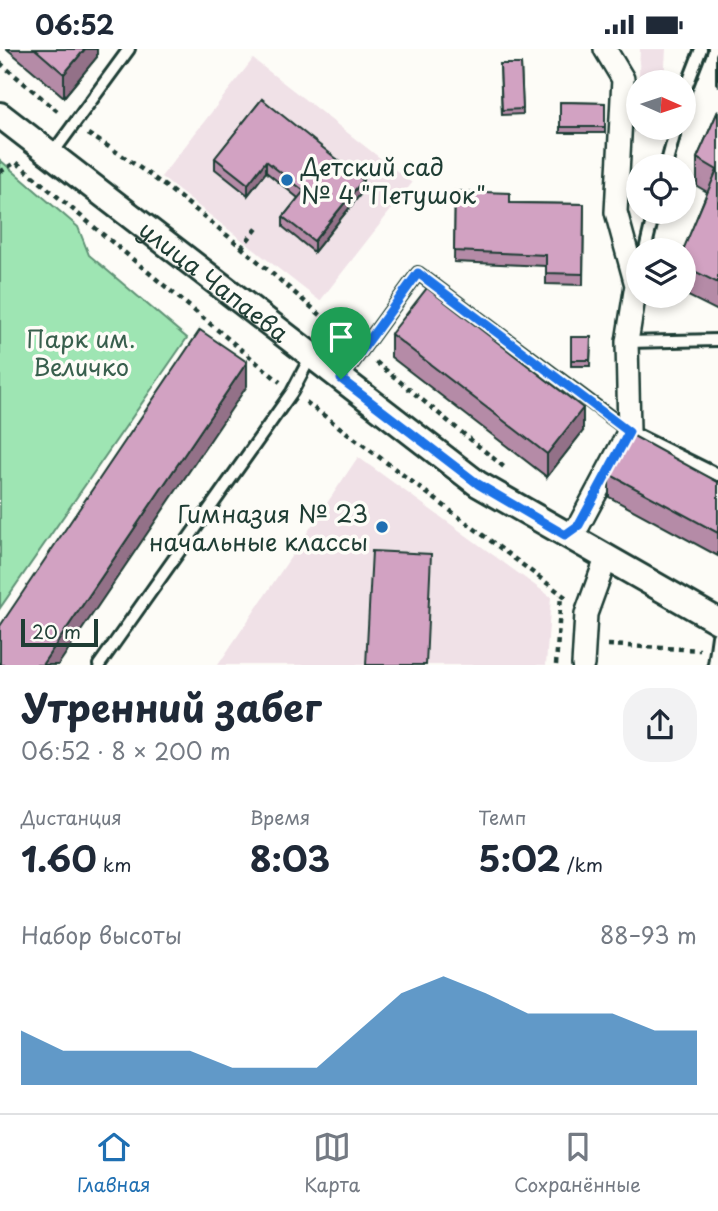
<!DOCTYPE html>
<html lang="ru">
<head>
<meta charset="utf-8">
<style>
  :root { --surface:#fff; --page:#f2f2f3; --text:#1f2937; --muted:#747a83; --line:#e0e1e3; --accent:#1f6fb2 }
  body { margin:0; font-family:"Playpen Sans",sans-serif; background:var(--page); color:var(--text); height:100vh; display:flex; flex-direction:column; font-size:26px; white-space:nowrap }
  * { box-sizing:border-box; margin:0 }
  p { font-size:23px; color:var(--muted) }
  .icon { flex:none; width:38px; height:38px; fill:none; stroke:currentColor; stroke-width:2; stroke-linecap:round; stroke-linejoin:round }
  .map { position:relative; height:616px; overflow:hidden }
  .drawer { display:flex; flex-direction:column; background:var(--surface); flex:1 }
  .drawer>* { flex:none }
  .needle { width:46px; rotate:93deg }
  .buttons { position:absolute; left:626px; top:21px; display:grid; gap:14px }
  .buttons a { display:grid; place-items:center; width:70px; height:70px; border-radius:50%; background:var(--surface); box-shadow:0 4px 10px #0003; font-size:35px }
  .scale { position:absolute; left:21px; bottom:18px; width:77px; box-sizing:border-box; padding-left:7px; border:4px solid #1f3d34; border-top:0; font-size:19px; line-height:24px; white-space:nowrap; color:#1f3d34; -webkit-text-stroke:5px #fdfcf7; paint-order:stroke }
  .pin { position:absolute; display:grid; place-items:center; width:60px; height:60px; color:#fff; margin:-72px -30px; border-radius:50% 50% 50% 0; rotate:-45deg; box-shadow:0 0 7px #0007 }
  .pin .icon { rotate:45deg }
  .round { display:grid; place-items:center; flex:none; width:74px; height:74px; border-radius:28px; background:var(--page) }
  .overview { display:flex; align-items:center; justify-content:space-between; height:119px; padding:0 21px }
  h1 { font-size:38px; font-weight:700; line-height:52px }
  .figures { display:grid; grid-template-columns:repeat(3,1fr); gap:10px; height:119px; padding:7px 21px }
  .figures div { display:grid; align-content:center }
  .figures b { font-size:35px; font-weight:700 }
  .figures small { font-size:19px; font-weight:400 }
  .figures p { font-size:19px }
  .chart { height:196px; padding:14px 21px }
  .chart p { display:flex; justify-content:space-between }
  .chart svg { width:100%; height:126px; margin-top:7px; fill:var(--accent); opacity:.7 }
  .status { display:flex; justify-content:space-between; align-items:center; height:49px; padding:0 35px; background:var(--surface); direction:ltr }
  .status svg { height:19px; fill:currentColor }
  .tabs { display:flex; justify-content:space-around; align-items:center; height:98px; border-top:2px solid var(--line); background:var(--surface); font-size:19px; color:var(--muted) }
  .tabs a { display:grid; justify-items:center; gap:4px }
  .tabs .on { color:var(--accent) }
  .map>svg:first-child { display:block }
  .built { fill:#f0e1e7 }
  .green { fill:#9ee5b3; stroke:#5e9174; stroke-width:2 }
  .lines { fill:none; stroke-linecap:round; stroke-linejoin:round }
  .service-casing { stroke:#1f3d34; stroke-width:16 }
  .minor-casing { stroke:#1f3d34; stroke-width:26 }
  .tertiary-casing { stroke:#1f3d34; stroke-width:30 }
  .path { stroke:#1f3d34; stroke-width:4.5; stroke-dasharray:5 5; stroke-linecap:butt }
  .service { stroke:#fdfcf7; stroke-width:10 }
  .minor { stroke:#fdfcf7; stroke-width:21 }
  .tertiary { stroke:#fdfcf7; stroke-width:24 }
  .wall { fill:#b58ba7; stroke:#1f3d34; stroke-width:2 }
  .shaded-wall { fill:#937188; stroke:#1f3d34; stroke-width:2 }
  .building { fill:#d2a2c2; stroke:#1f3d34; stroke-width:2 }
  .route-casing { stroke:#fff; stroke-width:14 }
  .route { stroke:#1a73e8; stroke-width:9 }
  .poi-dot { fill:#1f6fb2; stroke:#fdfcf7; stroke-width:2.5 }
  .labels { text-anchor:middle; dominant-baseline:central; stroke-width:7; stroke-linejoin:round; paint-order:stroke }
  .poi-label { font-size:24px; fill:#1f3d34; stroke:#fdfcf7; text-anchor:start }
  .street-label { font-size:24px; fill:#1f3d34; stroke:#fdfcf7 }
  .park-label { font-size:24px; fill:#385f4d; stroke:#fdfcf7 }
</style>
</head>
<body>
<div class="status"><b>06:52</b><svg viewBox="0 0 49 12"><path d="M0 12V9h3v3zM5 12V6h3v6zM10 12V3h3v9zM15 12V0h3v12zM26 1h20v11H26zM47 4h2v5h-2z"/></svg></div>
<div class="map">
<svg width="718" height="616" viewBox="0 0 718 616">
  <rect width="100%" height="100%" fill="#fdfcf7"/>
  <filter id="ink" filterUnits="userSpaceOnUse"><feTurbulence type="fractalNoise" baseFrequency=".0143" numOctaves="2"/><feDisplacementMap in="SourceGraphic" scale="14" xChannelSelector="R" yChannelSelector="G"/><feConvolveMatrix kernelMatrix="1 2 1 2 8 2 1 2 1" color-interpolation-filters="sRGB"/></filter>
  <g filter="url(#ink)">
    <g class="built">
      <polygon points="640,0 666,0 664,33 639,33 637,76"/>
      <polygon points="253,10 412,134 320,252 161,128"/>
      <polygon points="358,408 551,548 546,616 218,616"/>
    </g>
    <polygon class="green" points="0,111 78,178 89,206 187,289 0,559"/>
    <g class="lines">
      <g class="service-casing">
        <g id="service">
          <polyline points="684,44 701,0"/>
          <polyline points="52,105 129,0"/>
          <polyline points="666,117 676,79"/>
          <polyline points="645,201 654,163"/>
          <polyline points="627,293 718,291"/>
          <polyline points="341,330 418,224 629,382 718,426"/>
          <polyline points="99,616 292,343 311,307"/>
          <polyline points="714,616 718,587"/>
        </g>
      </g>
      <g class="minor-casing">
        <g id="minor">
          <polyline points="565,486 579,476 629,382 627,293 636,236 616,163 623,30 605,0"/>
          <polyline points="583,616 586,565 607,507"/>
        </g>
      </g>
      <g class="tertiary-casing">
        <g id="tertiary">
          <path id="s1" d="M0,66L478,435L718,572"/>
        </g>
      </g>
      <g class="path">
        <polyline points="0,14 61,65"/>
        <path d="M88,85C183,142 265,220 350,291"/>
        <polyline points="0,123 16,113 280,333"/>
        <polyline points="241,199 259,177"/>
        <polyline points="376,313 504,418"/>
        <polyline points="306,353 568,550"/>
        <polyline points="608,596 700,601"/>
        <polyline points="556,616 561,546"/>
      </g>
      <use href="#service" class="service"/>
      <use href="#minor" class="minor"/>
      <use href="#tertiary" class="tertiary"/>
    </g>
    <g class="wall">
      <polygon points="7,0 97,0 97,8 64,48"/>
      <polygon points="718,1 718,36 716,34 716,6"/>
      <polygon points="500,15 521,15 523,65 502,66"/>
      <polygon points="262,50 363,142 314,203 283,178 283,168 298,149 266,123 248,146 215,120 215,109"/>
      <polygon points="560,53 605,54 605,84 560,84"/>
      <polygon points="718,62 718,262 684,245 684,201 707,143 697,137 697,109"/>
      <polygon points="455,142 510,154 584,155 583,236 546,235 546,217 454,213"/>
      <polygon points="391,285 583,382 547,428 391,308"/>
      <polygon points="571,288 591,288 590,317 571,317"/>
      <polygon points="609,425 718,433 718,507 609,448"/>
    </g>
    <g class="shaded-wall">
      <polygon points="85,0 97,0 97,8 64,48 64,25"/>
      <polygon points="266,112 266,123 248,146 248,135"/>
      <polygon points="363,131 363,142 314,203 314,192"/>
      <polygon points="247,313 247,337 58,616 42,616"/>
      <polygon points="583,359 583,382 547,428 547,405"/>
    </g>
    <g class="building">
      <polygon points="35,0 85,0 64,25"/>
      <polygon points="500,15 521,15 523,60 502,61"/>
      <polygon points="262,50 363,131 314,192 283,168 304,142 266,112 248,135 215,109"/>
      <polygon points="560,53 605,54 605,78 560,78"/>
      <polygon points="718,62 718,234 684,217 684,201 683,201 717,121 697,109"/>
      <polygon points="455,142 510,144 510,154 584,155 583,225 546,224 546,206 454,202"/>
      <polygon points="427,239 583,359 547,405 391,285"/>
      <polygon points="200,281 247,313 42,616 0,616 0,577"/>
      <polygon points="571,288 591,288 590,311 571,311"/>
      <polygon points="630,385 718,433 718,484 609,425"/>
      <polygon points="372,502 431,505 426,616 366,616"/>
    </g>
  </g>
  <g class="lines" filter="url(#ink)">
    <g class="route-casing">
      <polygon id="route" points="418,224 629,383 579,476 565,486 478,435 341,330"/>
    </g>
    <use href="#route" class="route"/>
  </g>
  <g class="poi-dot">
    <circle cx="287" cy="131" r="7"/>
    <circle cx="382" cy="478" r="7"/>
  </g>
  <g class="labels">
    <g class="poi-label">
      <text x="301" y="117">Детский сад<tspan x="301" dy="28">№ 4 "Петушок"</tspan></text>
      <text x="368" y="464" text-anchor="end">Гимназия № 23<tspan x="368" dy="28">начальные классы</tspan></text>
    </g>
    <g class="street-label">
      <text stroke="none"><textPath href="#s1" startOffset="271">улица Чапаева</textPath></text>
    </g>
    <g class="park-label">
      <text x="81" y="289">Парк им.<tspan x="81" dy="28">Величко</tspan></text>
    </g>
  </g>
</svg>
<div class="buttons">
<a><svg class="needle" viewBox="-14 -14 28 28"><path d="M0-13l5 13h-10z" fill="#e53935"/><path d="M0 13l5-13h-10z" fill="#747a83"/></svg></a>
<a><svg class="icon" aria-label="locate" viewBox="0 0 24 24"><circle cx="12" cy="12" r="6"/><path d="M12 2v4M12 18v4M2 12h4M18 12h4"/></svg></a>
<a><svg class="icon" aria-label="layers" viewBox="0 0 24 24"><path d="M12 4l9 5-9 5-9-5zM3 14l9 5 9-5"/></svg></a>
</div>
<div class="scale">20 m</div>
<div class="pin" style="left:341px;top:330px;background:#1e9e55"><svg class="icon" aria-label="arrive" viewBox="0 0 24 24"><path d="M6 21V4h12l-3 4 3 4H6"/></svg></div>
</div>
<section class="drawer">
<div class="overview"><div><h1>Утренний забег</h1><p>06:52 · 8 × 200 m</p></div><a class="round"><svg class="icon" aria-label="share" viewBox="0 0 24 24"><path d="M12 15V3M7 8l5-5 5 5M5 13v7h14v-7"/></svg></a></div>
<div class="figures">
<div><p>Дистанция</p><b>1.60<small> km</small></b></div>
<div><p>Время</p><b>8:03</b></div>
<div><p>Темп</p><b>5:02<small> /km</small></b></div>
</div>
<div class="chart"><p><span>Набор высоты</span>88–93 m</p>
<svg viewBox="0 0 160 44" preserveAspectRatio="none"><path d="M0 44V25L10 32L20 32L30 32L40 32L50 38L60 38L70 38L80 25L90 12L100 6L110 12L120 19L130 19L140 19L150 25L160 25V44z"/></svg>
</div>
</section>
<nav class="tabs">
<a class="on"><svg class="icon" aria-label="home" viewBox="0 0 24 24"><path d="M3 11l9-7 9 7M6 9v11h12V9"/></svg>Главная</a>
<a><svg class="icon" aria-label="map" viewBox="0 0 24 24"><path d="M3 6l6-2 6 2 6-2v14l-6 2-6-2-6 2zM9 4v14M15 6v14"/></svg>Карта</a>
<a><svg class="icon" aria-label="saved" viewBox="0 0 24 24"><path d="M7 4h10v16l-5-4-5 4z"/></svg>Сохранённые</a>
</nav>
</body>
</html>
